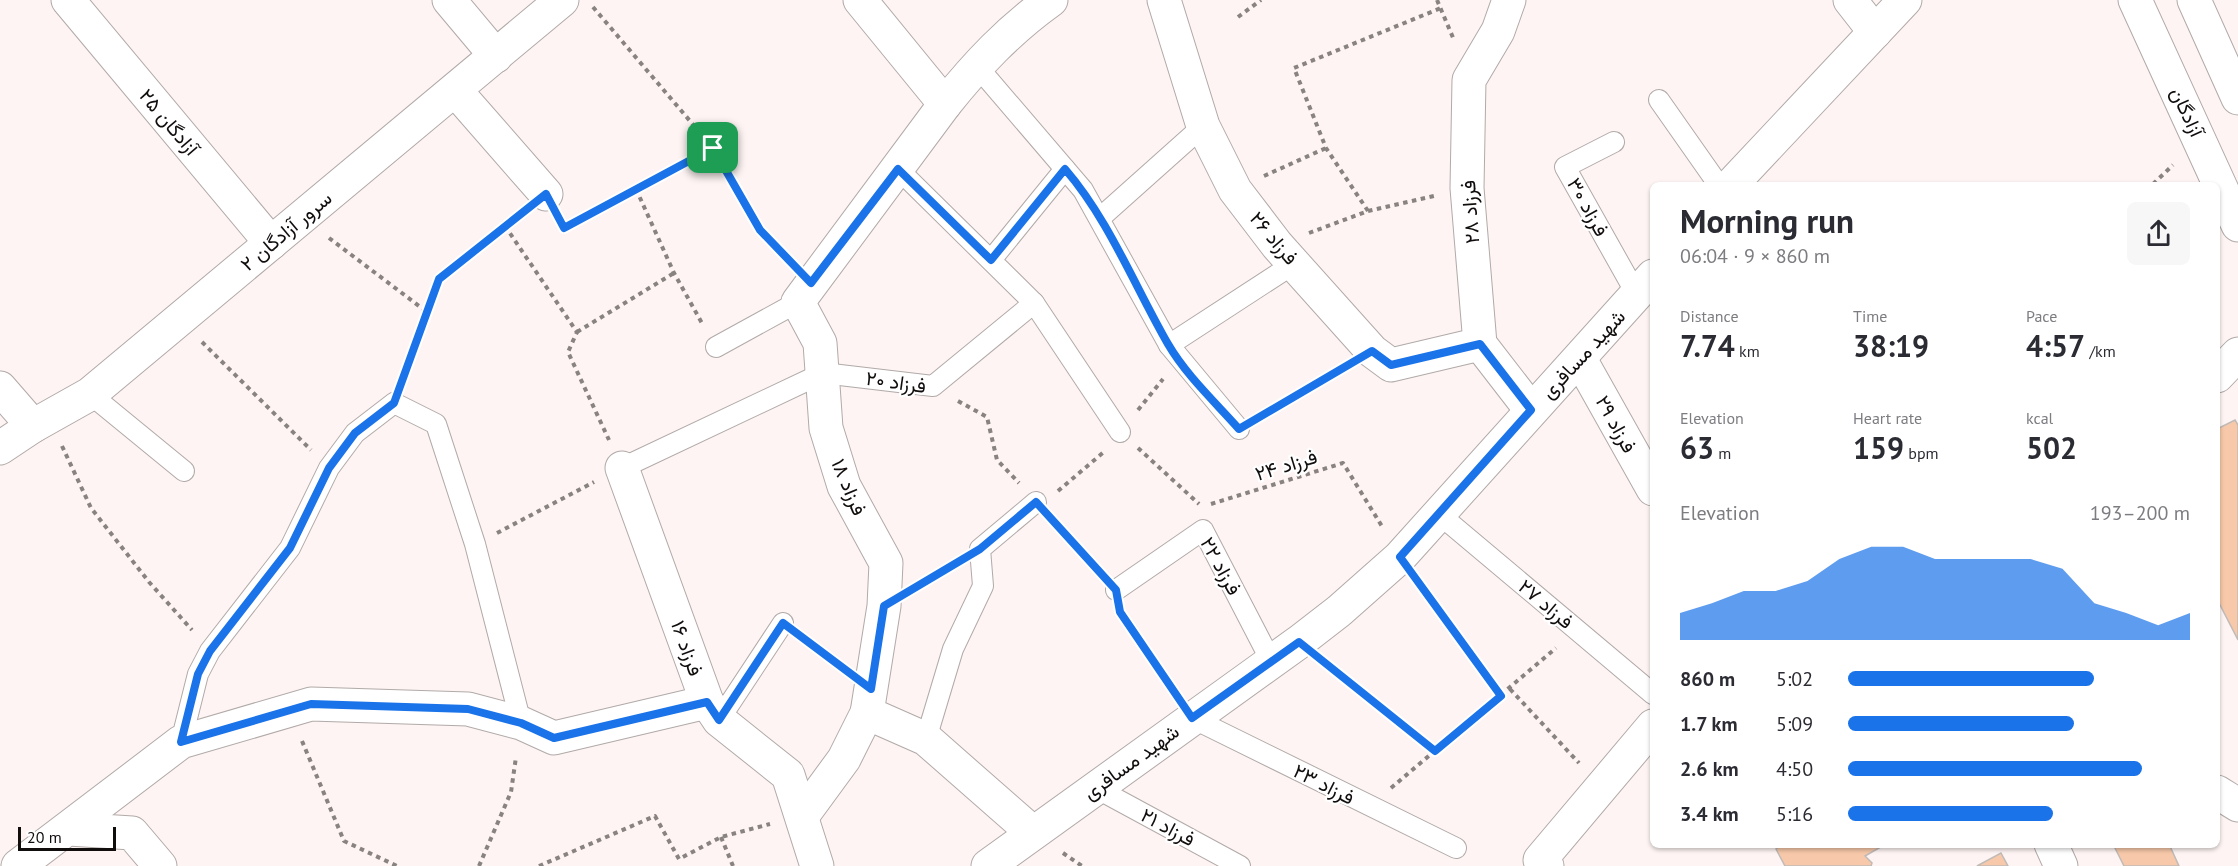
<!DOCTYPE html>
<html lang="en">
<head>
<meta charset="utf-8">
<style>
  :root { --surface:#fff; --page:#f7f7f7; --text:#2b2b33; --muted:#7c7c81; --accent:#1a73e8 }
  body { margin:0; font-family:"PT Sans",Vazirmatn,sans-serif; background:var(--page); color:var(--text); height:100vh; display:flex; flex-direction:column; font-size:22px; white-space:nowrap }
  * { box-sizing:border-box; margin:0 }
  p { font-size:20px; color:var(--muted) }
  .icon { flex:none; width:33px; height:33px; fill:none; stroke:currentColor; stroke-width:2; stroke-linecap:round; stroke-linejoin:round }
  .map { position:relative; flex:1; overflow:hidden }
  .drawer { position:absolute; left:1650px; top:182px; width:570px; height:666px; display:flex; flex-direction:column; background:var(--surface); border-radius:9px; box-shadow:0 2px 4px #0004 }
  .drawer>* { flex:none }
  .scale { position:absolute; left:18px; bottom:15px; width:98px; box-sizing:border-box; padding-left:6px; border:3px solid #100d0c; border-top:0; font-size:16px; line-height:21px; white-space:nowrap; color:#100d0c; -webkit-text-stroke:4px #fff; paint-order:stroke }
  .pin { position:absolute; display:grid; place-items:center; width:51px; height:51px; color:#fff; margin:-26px; border-radius:12px; box-shadow:0 3px 9px #0006 }
  .round { display:grid; place-items:center; flex:none; width:63px; height:63px; border-radius:9px; background:var(--page) }
  .summary { display:flex; align-items:center; justify-content:space-between; height:102px; padding:0 30px }
  h1 { font-size:33px; font-weight:700; line-height:45px }
  .stats { display:grid; grid-template-columns:repeat(3,1fr); gap:9px; height:102px; padding:6px 30px }
  .stats div { display:grid; align-content:center }
  .stats b { font-size:30px; font-weight:700 }
  .stats small { font-size:16px; font-weight:400 }
  .stats p { font-size:16px }
  .chart { height:168px; padding:12px 30px }
  .chart p { display:flex; justify-content:space-between }
  .chart svg { width:100%; height:108px; margin-top:6px; fill:var(--accent); opacity:.7 }
  ul { padding:0 30px; list-style:none; font-size:20px }
  li { display:grid; grid-template-columns:96px 72px 1fr; align-items:center; height:45px }
  li i { height:15px; border-radius:8px; background:var(--accent) }
  .map>svg:first-child { display:block }
  .building { fill:#f7c8a9; stroke:#c1bbb7; stroke-width:1.5 }
  .lines { fill:none; stroke-linecap:round; stroke-linejoin:round }
  .service-casing { stroke:#b1aaa8; stroke-width:22 }
  .minor-casing { stroke:#b1aaa8; stroke-width:35 }
  .tertiary-casing { stroke:#b1aaa8; stroke-width:35 }
  .secondary-casing { stroke:#b1aaa8; stroke-width:35 }
  .path { stroke:#888281; stroke-width:4; stroke-dasharray:4.5 4.5; stroke-linecap:butt }
  .service { stroke:#fff; stroke-width:20 }
  .minor { stroke:#fff; stroke-width:33 }
  .tertiary { stroke:#fff; stroke-width:33 }
  .secondary { stroke:#fff; stroke-width:33 }
  .route-casing { stroke:#fff; stroke-width:12 }
  .route { stroke:#1a73e8; stroke-width:8 }
  .labels { text-anchor:middle; dominant-baseline:central; stroke-width:4.5; stroke-linejoin:round; paint-order:stroke }
  .street-label { font-size:20px; fill:#100d0c; stroke:#fff }
</style>
</head>
<body>
<div class="map">
<svg width="2238" height="866" viewBox="0 0 2238 866">
  <rect width="100%" height="100%" fill="#fdf4f3"/>
  <g class="building">
    <polygon points="2235,420 2238,425 2238,640 2217,599 2217,429"/>
    <polygon points="1783,844 1886,844 1865,856 1872,863 1871,866 1785,866 1776,849"/>
    <polygon points="2113,844 2169,844 2179,866 2124,866"/>
    <polygon points="2001,853 2008,866 1977,866"/>
  </g>
  <g class="lines">
    <g class="service-casing">
      <g id="service">
        <polyline points="976,65 1083,190 1169,345 1239,429"/>
        <polyline points="1659,100 1718,184"/>
        <polyline points="1614,142 1565,167 1637,295"/>
        <polyline points="1100,218 1203,126"/>
        <polyline points="991,260 1065,169"/>
        <polyline points="1034,303 1120,432"/>
        <polyline points="1169,345 1295,263"/>
        <polyline points="716,347 798,302"/>
        <polyline points="90,394 184,471"/>
        <polyline points="622,468 823,373 933,386 1034,303 898,169"/>
        <polyline points="1439,514 1653,694"/>
        <polyline points="1116,590 1203,530 1271,661"/>
        <polyline points="1192,718 1456,848"/>
        <polyline points="719,720 783,623"/>
        <polyline points="926,739 953,649 983,586 980,549 1036,502"/>
        <polyline points="181,742 198,674 210,651 290,548 329,468 355,433 394,403 436,424 475,544 521,723"/>
        <polyline points="1096,788 1240,866"/>
      </g>
    </g>
    <g class="minor-casing">
      <g id="minor">
        <polyline points="68,0 271,243"/>
        <polyline points="449,0 496,56"/>
        <path d="M860,0L945,104C977,64 1009,30 1051,0"/>
        <polyline points="1164,0 1203,126 1235,190 1277,245 1372,351 1391,365 1480,344"/>
        <polyline points="1850,0 1875,32"/>
        <polyline points="455,90 546,194"/>
        <polyline points="945,104 798,302 820,343 826,428 844,486 886,563 884,606 867,713 926,739 1033,833"/>
        <polyline points="1480,344 1467,188 1469,80 1498,31 1509,0"/>
        <polyline points="1480,344 1531,410"/>
        <polyline points="1580,359 1653,489"/>
        <polyline points="2217,376 2238,354"/>
        <polyline points="0,388 33,426"/>
        <polyline points="622,468 707,702 719,720 788,775 817,866"/>
        <polyline points="2217,792 2238,805"/>
        <polyline points="803,815 844,759 867,713"/>
        <polyline points="69,829 132,833 160,866"/>
        <polyline points="2051,844 2061,866"/>
        <polyline points="18,866 181,742 311,704 468,709 521,723 554,738 707,702"/>
        <polyline points="1547,866 1540,860 1653,726"/>
      </g>
    </g>
    <g class="tertiary-casing">
      <g id="tertiary">
        <polyline points="1732,184 1905,0"/>
        <polyline points="0,448 33,426 90,394 562,0"/>
        <polyline points="988,866 1299,642 1339,611 1400,557 1653,276"/>
      </g>
    </g>
    <g class="secondary-casing">
      <g id="secondary">
        <polyline points="2135,0 2238,225"/>
        <polyline points="2194,0 2238,98"/>
      </g>
    </g>
    <g class="path">
      <polyline points="1437,0 1454,40"/>
      <polyline points="593,7 713,148 760,230 789,261"/>
      <polyline points="1238,17 1261,0"/>
      <polyline points="1264,176 1326,148"/>
      <polyline points="2153,184 2173,165"/>
      <polyline points="636,189 674,273 703,325"/>
      <polyline points="1368,211 1326,148 1294,68 1441,8"/>
      <polyline points="561,223 564,228 713,148"/>
      <polyline points="505,226 577,332 568,352 609,440"/>
      <polyline points="1309,233 1368,211 1434,196"/>
      <polyline points="329,238 427,312"/>
      <polyline points="577,332 674,273"/>
      <polyline points="202,342 311,450"/>
      <polyline points="402,379 439,279 521,214"/>
      <polyline points="958,401 987,417 997,460 1019,483"/>
      <polyline points="1138,410 1163,379"/>
      <polyline points="1260,416 1345,367"/>
      <polyline points="62,446 91,508 149,582 192,630"/>
      <polyline points="1138,448 1199,504"/>
      <polyline points="1058,491 1105,451"/>
      <polyline points="1211,504 1343,463 1383,528"/>
      <polyline points="1053,519 1100,572"/>
      <polyline points="497,533 594,482"/>
      <polyline points="1420,584 1501,696"/>
      <polyline points="919,585 956,563"/>
      <polyline points="1121,614 1175,692"/>
      <polyline points="804,639 842,667"/>
      <polyline points="1326,663 1435,751"/>
      <polyline points="1510,689 1579,763"/>
      <polyline points="302,741 344,841 397,866"/>
      <polyline points="1391,788 1556,648"/>
      <polyline points="721,837 733,866"/>
      <polyline points="1063,853 1082,866"/>
      <polyline points="479,866 511,792 516,757"/>
      <polyline points="539,866 655,816 679,859 721,837 770,824"/>
    </g>
    <use href="#service" class="service"/>
    <use href="#minor" class="minor"/>
    <use href="#tertiary" class="tertiary"/>
    <use href="#secondary" class="secondary"/>
  </g>
  <g class="lines">
    <g class="route-casing">
      <path id="route" d="M713,148L760,230L811,283L898,169L991,260L1065,169C1109,220 1134,285 1168,344C1186,375 1215,402 1239,429L1372,351L1391,365L1480,344L1531,410L1400,557L1501,696L1435,751L1299,642L1192,718L1120,612L1116,590L1036,502L980,549L884,606L871,689L783,623L719,720L707,702L554,738L521,723L468,709L311,704L181,742L198,674L210,651L290,548L329,468L355,433L394,403L439,279L546,194L564,228Z"/>
    </g>
    <use href="#route" class="route"/>
  </g>
  <g class="labels">
    <g class="street-label">
      <text transform="translate(2187 112) rotate(65)">آزادگان</text>
      <text transform="translate(169 122) rotate(50)">آزادگان ۲۵</text>
      <text transform="translate(1588 207) rotate(61)">فرزاد ۳۰</text>
      <text transform="translate(1470 212) rotate(-94)">فرزاد ۲۸</text>
      <text transform="translate(286 231) rotate(-40)">سرور آزادگان ۲</text>
      <text transform="translate(1274 238) rotate(50)">فرزاد ۲۶</text>
      <text transform="translate(1583 354) rotate(-47)">شهید مسافری</text>
      <text transform="translate(896 382) rotate(8)">فرزاد ۲۰</text>
      <text transform="translate(1616 424) rotate(61)">فرزاد ۲۹</text>
      <text transform="translate(1286 465) rotate(-17)">فرزاد ۲۴</text>
      <text transform="translate(849 487) rotate(67)">فرزاد ۱۸</text>
      <text transform="translate(1221 566) rotate(61)">فرزاد ۲۲</text>
      <text transform="translate(1546 604) rotate(40)">فرزاد ۲۷</text>
      <text transform="translate(687 648) rotate(70)">فرزاد ۱۶</text>
      <text transform="translate(1131 762) rotate(-36)">شهید مسافری</text>
      <text transform="translate(1324 784) rotate(27)">فرزاد ۲۳</text>
      <text transform="translate(1168 827) rotate(28)">فرزاد ۲۱</text>
    </g>
  </g>
</svg>
<div class="scale">20 m</div>
<div class="pin" style="left:713px;top:148px;background:#1e9e55"><svg class="icon" aria-label="arrive" viewBox="0 0 24 24"><path d="M6 21V4h12l-3 4 3 4H6"/></svg></div>
<section class="drawer">
<div class="summary"><div><h1>Morning run</h1><p>06:04 · 9 × 860 m</p></div><a class="round"><svg class="icon" aria-label="share" viewBox="0 0 24 24"><path d="M12 15V3M7 8l5-5 5 5M5 13v7h14v-7"/></svg></a></div>
<div class="stats">
<div><p>Distance</p><b>7.74<small> km</small></b></div>
<div><p>Time</p><b>38:19</b></div>
<div><p>Pace</p><b>4:57<small> /km</small></b></div>
</div>
<div class="stats">
<div><p>Elevation</p><b>63<small> m</small></b></div>
<div><p>Heart rate</p><b>159<small> bpm</small></b></div>
<div><p>kcal</p><b>502</b></div>
</div>
<div class="chart"><p><span>Elevation</span>193–200 m</p>
<svg viewBox="0 0 160 44" preserveAspectRatio="none"><path d="M0 44V33L10 29L20 24L30 24L40 20L50 11L60 6L70 6L80 11L90 11L100 11L110 11L120 15L130 29L140 33L150 38L160 33V44z"/></svg>
</div>
<ul>
<li><b>860 m</b>5:02<i style="width:72%"></i></li>
<li><b>1.7 km</b>5:09<i style="width:66%"></i></li>
<li><b>2.6 km</b>4:50<i style="width:86%"></i></li>
<li><b>3.4 km</b>5:16<i style="width:60%"></i></li>
</ul>
</section>
</div>
</body>
</html>
